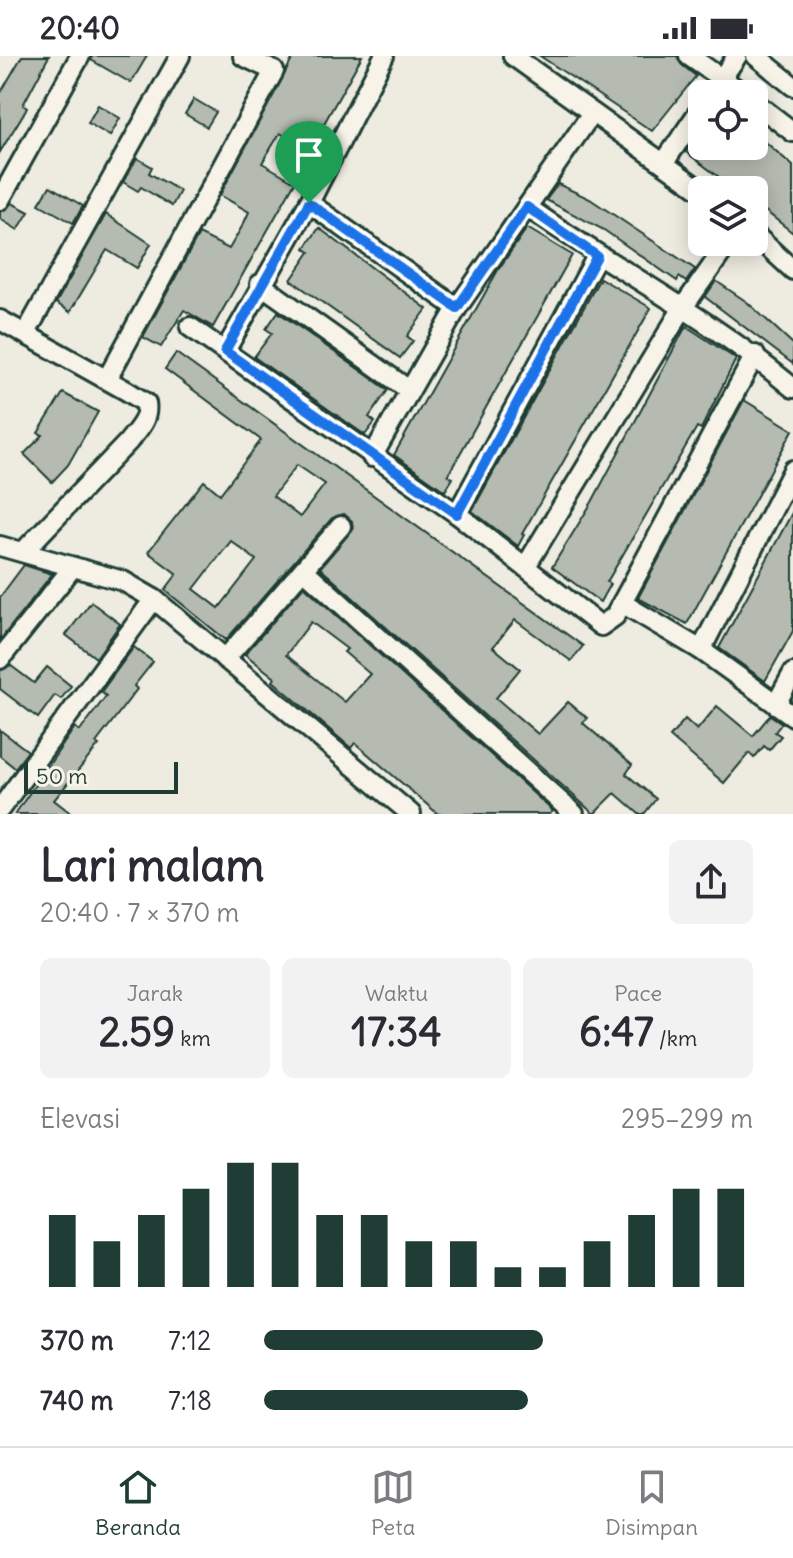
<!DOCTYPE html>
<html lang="id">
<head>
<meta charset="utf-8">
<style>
  :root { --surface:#fff; --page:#f2f2f3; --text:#2b2b33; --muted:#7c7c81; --line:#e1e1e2; --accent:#1f3d34 }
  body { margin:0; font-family:Delius,sans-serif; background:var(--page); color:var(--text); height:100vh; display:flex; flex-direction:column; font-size:30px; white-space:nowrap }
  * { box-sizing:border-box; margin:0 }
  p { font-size:26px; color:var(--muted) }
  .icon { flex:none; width:44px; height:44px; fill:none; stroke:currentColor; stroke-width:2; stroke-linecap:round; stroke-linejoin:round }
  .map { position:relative; height:758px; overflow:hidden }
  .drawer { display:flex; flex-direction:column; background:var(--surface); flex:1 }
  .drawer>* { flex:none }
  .buttons { position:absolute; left:688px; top:24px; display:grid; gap:16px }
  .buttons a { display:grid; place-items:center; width:80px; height:80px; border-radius:12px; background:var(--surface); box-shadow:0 4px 20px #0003; font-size:40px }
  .scale { position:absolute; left:24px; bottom:20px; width:154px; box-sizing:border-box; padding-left:8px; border:4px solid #1f3d34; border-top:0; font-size:22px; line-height:28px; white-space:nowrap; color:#1f3d34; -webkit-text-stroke:6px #f7f3e8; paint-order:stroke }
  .pin { position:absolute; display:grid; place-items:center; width:68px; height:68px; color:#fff; margin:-82px -34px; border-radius:50% 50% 50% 0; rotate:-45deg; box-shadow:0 0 8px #0007 }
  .pin .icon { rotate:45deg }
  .round { display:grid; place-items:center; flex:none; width:84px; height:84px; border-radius:12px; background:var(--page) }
  .headline { display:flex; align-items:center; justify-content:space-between; height:136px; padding:0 40px }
  h1 { font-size:44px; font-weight:700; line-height:60px }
  .metrics { display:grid; grid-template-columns:repeat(3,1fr); gap:12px; height:136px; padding:8px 40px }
  .metrics div { display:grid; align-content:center; border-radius:12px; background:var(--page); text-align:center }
  .metrics b { font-size:40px; font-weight:700 }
  .metrics small { font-size:22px; font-weight:400 }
  .metrics p { font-size:22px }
  .chart { height:224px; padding:16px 40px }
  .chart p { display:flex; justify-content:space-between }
  .chart svg { width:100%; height:144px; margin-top:8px; stroke:var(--accent); stroke-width:6 }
  ul { padding:0 40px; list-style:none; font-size:26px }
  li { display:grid; grid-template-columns:128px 96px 1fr; align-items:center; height:60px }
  li i { height:20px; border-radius:10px; background:var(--accent) }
  .status { display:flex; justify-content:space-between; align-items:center; height:56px; padding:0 40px; background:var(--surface); direction:ltr }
  .status svg { height:22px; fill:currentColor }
  .tabs { display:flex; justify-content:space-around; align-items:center; height:112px; border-top:2px solid var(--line); background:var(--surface); font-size:22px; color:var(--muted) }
  .tabs a { display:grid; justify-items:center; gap:4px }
  .tabs .current { color:var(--accent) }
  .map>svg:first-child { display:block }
  .building { fill:#b5bbb0; stroke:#1f3d34; stroke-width:2; fill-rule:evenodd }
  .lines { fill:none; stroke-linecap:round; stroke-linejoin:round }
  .street-casing { stroke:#1f3d34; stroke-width:24 }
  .street { stroke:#f7f3e8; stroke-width:18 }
  .route-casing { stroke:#fff; stroke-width:16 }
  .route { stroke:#1a73e8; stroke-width:10 }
</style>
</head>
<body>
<div class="status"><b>20:40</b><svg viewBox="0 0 49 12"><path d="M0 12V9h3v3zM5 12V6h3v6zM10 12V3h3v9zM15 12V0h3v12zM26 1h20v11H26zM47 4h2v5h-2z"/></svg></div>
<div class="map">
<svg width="793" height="758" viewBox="0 0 793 758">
  <rect width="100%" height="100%" fill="#eeece1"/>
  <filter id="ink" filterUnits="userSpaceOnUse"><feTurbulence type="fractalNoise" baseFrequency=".0125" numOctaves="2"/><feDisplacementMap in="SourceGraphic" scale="16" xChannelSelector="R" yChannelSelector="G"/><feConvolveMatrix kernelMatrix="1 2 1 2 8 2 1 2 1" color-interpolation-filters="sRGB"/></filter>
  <g filter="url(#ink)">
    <g class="building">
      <polygon points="22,0 49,0 23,49 27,52 0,96 0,38"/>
      <polygon points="92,0 147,0 131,27 91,4"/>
      <polygon points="294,0 362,0 309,94 280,77 262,107 295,126 213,271 184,254 161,291 143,281 199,178 229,193 244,167 249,156 220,139"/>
      <polygon points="540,0 677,0 682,9 696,20 652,75"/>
      <polygon points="194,43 216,56 207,71 185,58"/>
      <polygon points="98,49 120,62 110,80 88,67"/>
      <polygon points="754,76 793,110 793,177 754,146 754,134 736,134 686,96 697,80 702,90 709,90 718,98 721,95 731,101 741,90 754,90"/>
      <polygon points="137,102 152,111 149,117 180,135 172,150 141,131 138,135 123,126"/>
      <polygon points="558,128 590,143 695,213 686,226 679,221 677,225 604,174 546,144"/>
      <polygon points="50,130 83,150 73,167 39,148"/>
      <polygon points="12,147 29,156 18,174 0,163 0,156"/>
      <polygon points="106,158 151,188 137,212 107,194 70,256 56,247"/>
      <polygon points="319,172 427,253 407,280 413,285 400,302 291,224 310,196 305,192"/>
      <polygon points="527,172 572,199 448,419 453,422 445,435 394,399 498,214"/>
      <polygon points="600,222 651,252 522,478 524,479 518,490 472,455"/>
      <polygon points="716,225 747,246 793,288 793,308 705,241"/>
      <polygon points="278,256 388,334 369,361 375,366 365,379 254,301 272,277 266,273"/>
      <polygon points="686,270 736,303 701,373 697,371 607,526 610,528 600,546 552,511 592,446"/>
      <path d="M176,297L583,590L571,605L515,564L493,591L520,613L496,642L538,678L568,646L587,662L583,667L632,709L626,718L656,743L644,758H639L615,737L594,758L320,512L353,473L352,465L344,458L332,462L226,584L165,534L177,518L148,496L204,425L220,438L261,384L165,313ZM297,409L325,428L300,461L273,440ZM231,485L256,504L219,552L194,533Z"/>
      <polygon points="63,337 98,356 68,409 52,426 24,398 43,379 38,377"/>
      <polygon points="744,344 793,374 687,568 638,542"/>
      <polygon points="793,455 793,575 765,625 719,592"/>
      <polygon points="24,509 52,518 0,584 0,541"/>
      <path d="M304,530L553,755L550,758H438L355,687L351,692L273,625L275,622L245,598ZM311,566L347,593L344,596L370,618L345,646L286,599Z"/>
      <polygon points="91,546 120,568 96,602 66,579"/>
      <polygon points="134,591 153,606 134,630 137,633 96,687 99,689 54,744 72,758 15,758 75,671 80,675 106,640 101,636"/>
      <polygon points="10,609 34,627 47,611 71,630 61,643 55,639 38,662 0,633 0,615"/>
      <polygon points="717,650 753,680 770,659 782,667 775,676 781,680 769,694 764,690 754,702 749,697 724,727 670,681 685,663 697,674"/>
      <polygon points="0,674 28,695 15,712 0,700"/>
    </g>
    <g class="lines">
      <g class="street-casing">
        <g id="street">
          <polyline points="513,0 702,135"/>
          <polyline points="689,0 744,38"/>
          <polyline points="756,0 793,30"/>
          <polyline points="711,38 737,0"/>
          <polyline points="754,46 793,76"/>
          <polyline points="665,105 702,51"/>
          <polyline points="0,144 80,0"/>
          <polyline points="309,147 457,252"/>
          <path d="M527,151C615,213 710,262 793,332"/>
          <polyline points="754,178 793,214"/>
          <polyline points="260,228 409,334"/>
          <path d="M0,264L127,335L146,347C149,364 137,374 128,386L23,496"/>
          <polyline points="190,271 457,458 601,570 615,560 755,299"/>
          <polyline points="26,277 180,0"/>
          <polyline points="225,295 309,147 384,0"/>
          <polyline points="107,323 274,15 243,0"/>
          <polyline points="372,401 457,252 592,57"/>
          <polyline points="457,458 597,200"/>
          <polyline points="0,490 123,525 154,543 411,758"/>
          <polyline points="526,510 684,250 729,186"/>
          <polyline points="304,514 574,758"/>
          <polyline points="622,547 701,594 793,660"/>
          <polyline points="701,594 793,414"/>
          <polyline points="0,603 73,511"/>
          <polyline points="225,603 341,470"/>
          <polyline points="776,648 793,617"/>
          <polyline points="0,753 154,543"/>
        </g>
      </g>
      <use href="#street" class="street"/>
    </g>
  </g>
  <g class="lines" filter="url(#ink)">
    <g class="route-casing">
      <polygon id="route" points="309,147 457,252 527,151 597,200 457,458 225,295"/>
    </g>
    <use href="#route" class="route"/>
  </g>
</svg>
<div class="buttons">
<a><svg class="icon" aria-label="locate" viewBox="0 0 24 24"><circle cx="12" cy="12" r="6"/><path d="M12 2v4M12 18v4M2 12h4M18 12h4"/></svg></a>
<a><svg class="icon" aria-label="layers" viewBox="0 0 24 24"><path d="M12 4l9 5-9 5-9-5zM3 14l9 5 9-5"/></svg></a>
</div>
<div class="scale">50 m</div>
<div class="pin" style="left:309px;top:147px;background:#1e9e55"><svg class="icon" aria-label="arrive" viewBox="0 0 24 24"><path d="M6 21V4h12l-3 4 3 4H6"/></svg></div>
</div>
<section class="drawer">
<div class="headline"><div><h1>Lari malam</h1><p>20:40 · 7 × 370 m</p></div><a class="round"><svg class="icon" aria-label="share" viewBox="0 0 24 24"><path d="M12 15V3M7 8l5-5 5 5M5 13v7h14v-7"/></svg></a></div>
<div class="metrics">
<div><p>Jarak</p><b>2.59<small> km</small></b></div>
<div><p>Waktu</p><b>17:34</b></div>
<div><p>Pace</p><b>6:47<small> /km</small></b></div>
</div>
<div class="chart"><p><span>Elevasi</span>295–299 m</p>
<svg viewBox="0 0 160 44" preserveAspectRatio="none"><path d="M5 44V22M15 44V30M25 44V22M35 44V14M45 44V6M55 44V6M65 44V22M75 44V22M85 44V30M95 44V30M105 44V38M115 44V38M125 44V30M135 44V22M145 44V14M155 44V14"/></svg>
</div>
<ul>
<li><b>370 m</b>7:12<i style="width:57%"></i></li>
<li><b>740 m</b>7:18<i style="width:54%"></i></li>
</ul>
</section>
<nav class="tabs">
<a class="current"><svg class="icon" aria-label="home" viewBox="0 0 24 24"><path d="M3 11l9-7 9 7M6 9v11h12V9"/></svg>Beranda</a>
<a><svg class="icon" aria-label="map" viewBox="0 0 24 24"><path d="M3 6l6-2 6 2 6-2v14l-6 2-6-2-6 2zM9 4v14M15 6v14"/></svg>Peta</a>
<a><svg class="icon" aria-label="saved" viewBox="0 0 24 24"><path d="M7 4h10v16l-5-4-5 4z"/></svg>Disimpan</a>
</nav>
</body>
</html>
